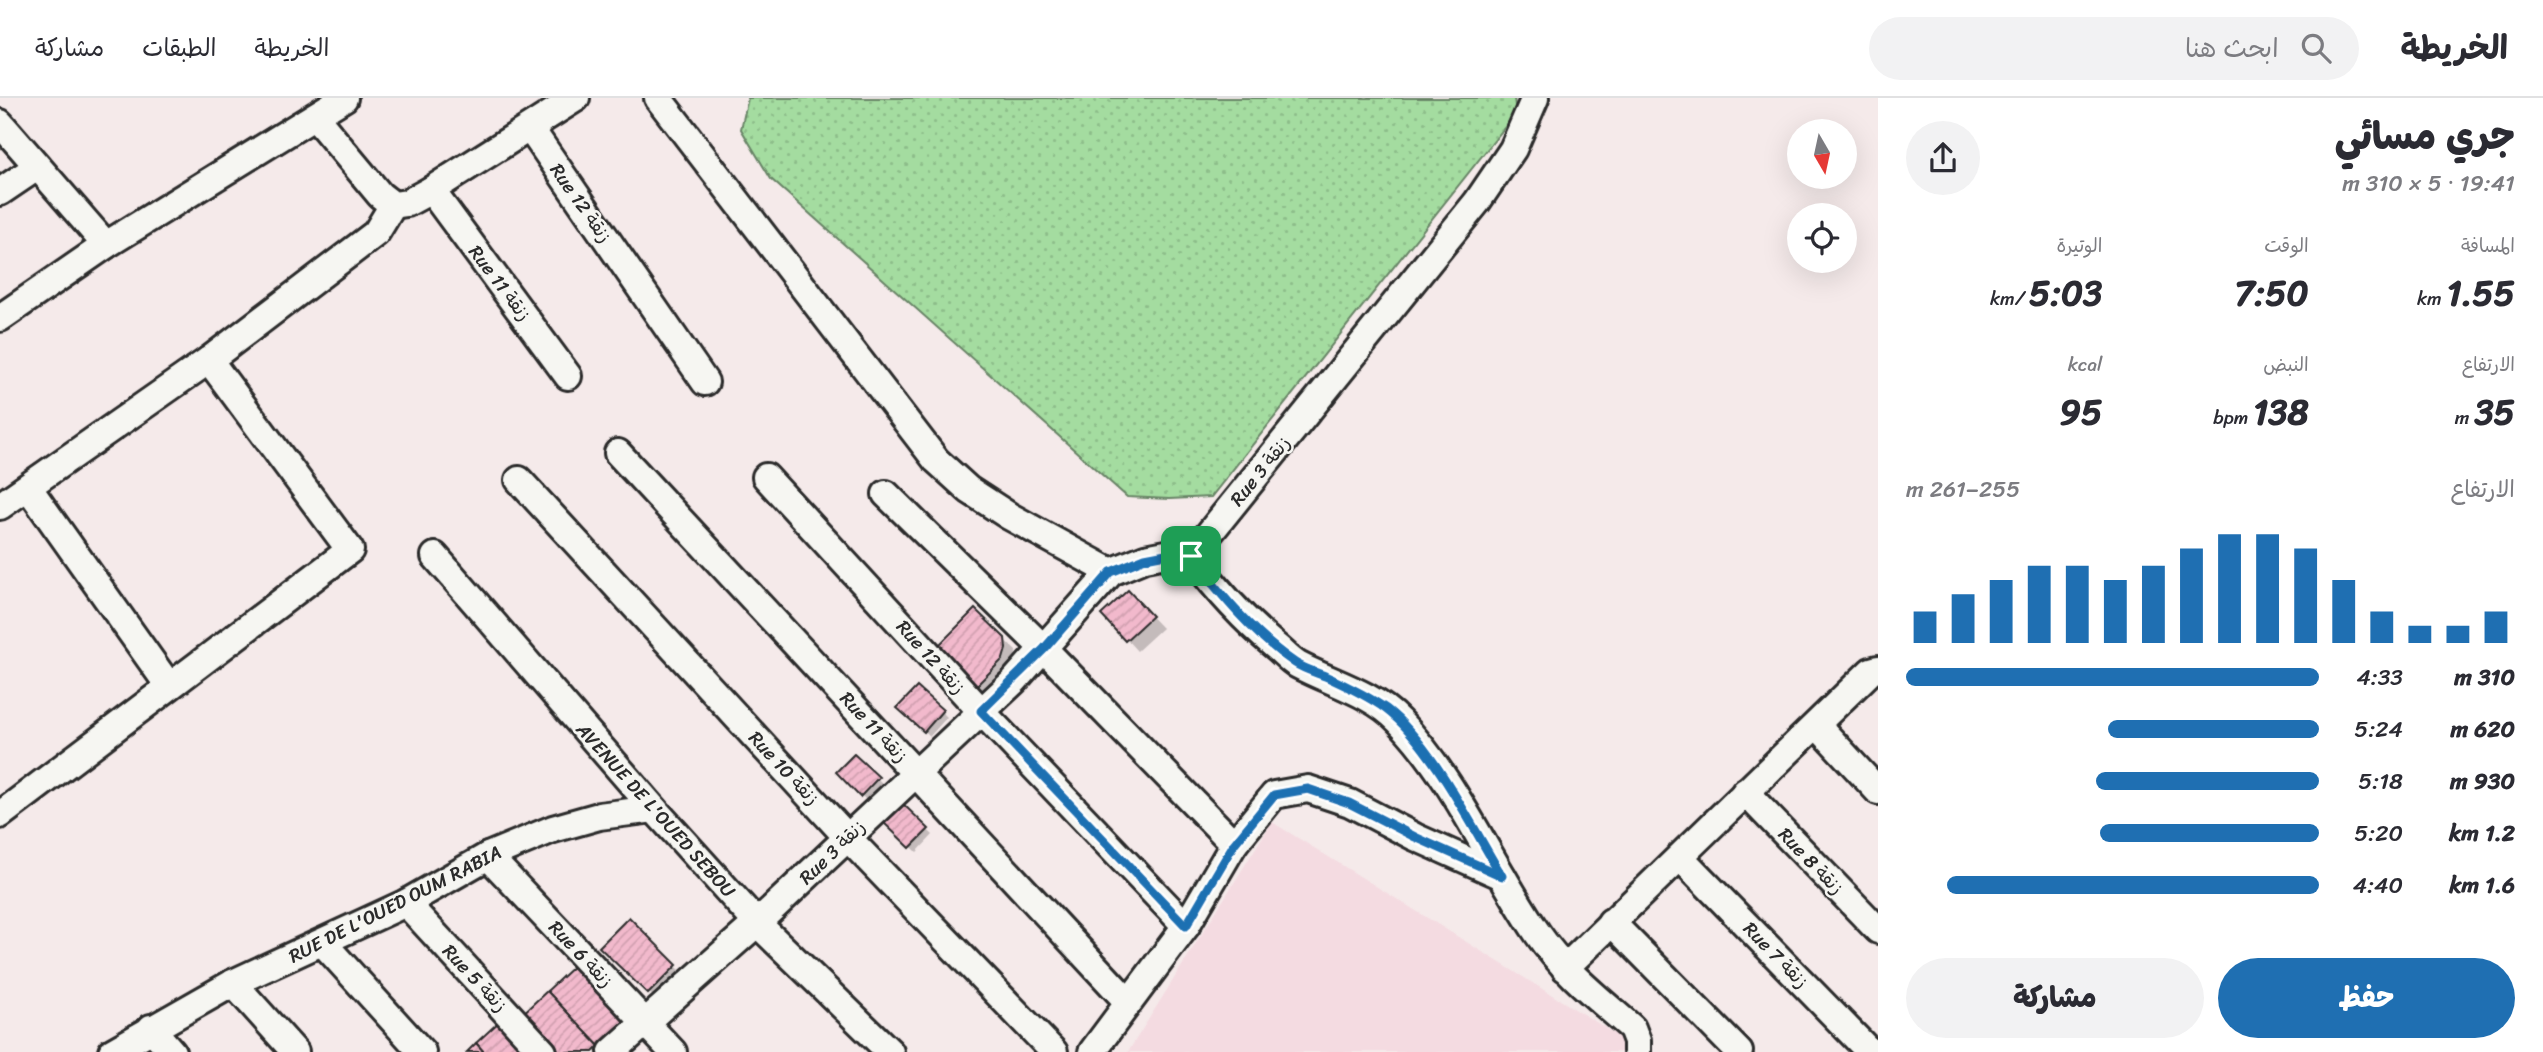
<!DOCTYPE html>
<html lang="ar">
<head>
<meta charset="utf-8">
<style>
  :root { --surface:#fff; --page:#f2f2f3; --text:#2b2b33; --muted:#7c7c81; --line:#e1e1e2; --accent:#1f6fb2 }
  body { margin:0; font-family:Sriracha,"Playpen Sans Arabic",sans-serif; background:var(--page); color:var(--text); direction:rtl; height:100vh; display:flex; flex-direction:column; font-size:26px; white-space:nowrap }
  * { box-sizing:border-box; margin:0 }
  p { font-size:23px; color:var(--muted) }
  .icon { flex:none; width:38px; height:38px; fill:none; stroke:currentColor; stroke-width:2; stroke-linecap:round; stroke-linejoin:round }
  .map { position:relative; flex:1; overflow:hidden; direction:ltr }
  .details { display:flex; flex-direction:column; background:var(--surface); width:665px }
  .details>* { flex:none }
  .needle { width:46px; rotate:171deg }
  .fabs { position:absolute; left:1787px; top:21px; display:grid; gap:14px }
  .fabs a { display:grid; place-items:center; width:70px; height:70px; border-radius:50%; background:var(--surface); box-shadow:0 7px 28px #0002; font-size:35px }
  .pin { position:absolute; display:grid; place-items:center; width:60px; height:60px; color:#fff; margin:-30px; border-radius:14px; box-shadow:0 4px 10px #0006 }
  .round { display:grid; place-items:center; flex:none; width:74px; height:74px; border-radius:37px; background:var(--page) }
  .summary { display:flex; align-items:center; justify-content:space-between; height:119px; padding:0 28px }
  h1 { font-size:38px; font-weight:800; line-height:52px }
  .figures { display:grid; grid-template-columns:repeat(3,1fr); gap:10px; height:119px; padding:7px 28px }
  .figures div { display:grid; align-content:center }
  .figures b { font-size:35px; font-weight:800 }
  .figures small { font-size:19px; font-weight:400 }
  .figures p { font-size:19px }
  .chart { height:196px; padding:14px 28px }
  .chart p { display:flex; justify-content:space-between }
  .chart svg { width:100%; height:126px; margin-top:7px; stroke:var(--accent); stroke-width:6 }
  .button { display:flex; gap:14px; margin-top:auto; padding:14px 28px }
  .button a { flex:1; height:80px; border-radius:42px; background:var(--accent); color:#fff; font-size:28px; font-weight:800; line-height:80px; text-align:center }
  .button a+a { background:var(--page); color:var(--text) }
  ul { padding:0 28px; list-style:none; font-size:23px }
  li { display:grid; grid-template-columns:112px 84px 1fr; align-items:center; height:52px }
  li i { height:18px; border-radius:9px; background:var(--accent) }
  header { display:flex; align-items:center; gap:42px; box-sizing:border-box; height:98px; padding:0 35px; background:var(--surface); border-bottom:2px solid var(--line) }
  header strong { font-size:33px }
  nav { display:flex; gap:38px; margin-inline-start:auto; font-size:24px }
  .search { width:490px; height:63px; background:var(--page); display:flex; align-items:center; gap:18px; box-sizing:border-box; padding:0 24px; border-radius:38px; color:var(--muted); font-size:26px }
  main { display:flex; flex:1; min-height:0 }
  .map>svg:first-child { display:block }
  .built { fill:#f4dbe1 }
  .grass { fill:url(#grass-dots); stroke:#688466; stroke-width:2 }
  .shadow { fill:#0003 }
  .building { fill:url(#building-hatch); stroke:#2b2b2b; stroke-width:2 }
  .lines { fill:none; stroke-linecap:round; stroke-linejoin:round }
  .minor-casing { stroke:#2b2b2b; stroke-width:32 }
  .minor { stroke:#f6f6f2; stroke-width:26 }
  .route-casing { stroke:#fff; stroke-width:14 }
  .route { stroke:#1f6fb2; stroke-width:9 }
  .labels { text-anchor:middle; dominant-baseline:central; stroke-width:5; stroke-linejoin:round; paint-order:stroke }
  .street-label { font-size:19px; fill:#2b2b2b; stroke:#f6f6f2 }
</style>
</head>
<body>
<header>
<strong>الخريطة</strong>
<div class="search"><svg class="icon" aria-label="search" viewBox="0 0 24 24"><circle cx="10" cy="10" r="6"/><path d="M15 15l6 6"/></svg>ابحث هنا</div>
<nav><a>الخريطة</a><a>الطبقات</a><a>مشاركة</a></nav>
</header>
<main>
<section class="details">
<div class="summary"><div><h1>جري مسائي</h1><p>19:41 · 5 × 310 m</p></div><a class="round"><svg class="icon" aria-label="share" viewBox="0 0 24 24"><path d="M12 15V3M7 8l5-5 5 5M5 13v7h14v-7"/></svg></a></div>
<div class="figures">
<div><p>المسافة</p><b>1.55<small> km</small></b></div>
<div><p>الوقت</p><b>7:50</b></div>
<div><p>الوتيرة</p><b>5:03<small> /km</small></b></div>
</div>
<div class="figures">
<div><p>الارتفاع</p><b>35<small> m</small></b></div>
<div><p>النبض</p><b>138<small> bpm</small></b></div>
<div><p>kcal</p><b>95</b></div>
</div>
<div class="chart"><p><span>الارتفاع</span>255–261 m</p>
<svg viewBox="0 0 160 44" preserveAspectRatio="none"><path d="M5 44V33M15 44V27M25 44V22M35 44V17M45 44V17M55 44V22M65 44V17M75 44V11M85 44V6M95 44V6M105 44V11M115 44V22M125 44V33M135 44V38M145 44V38M155 44V33"/></svg>
</div>
<ul>
<li><b>310 m</b>4:33<i style="width:100%"></i></li>
<li><b>620 m</b>5:24<i style="width:51%"></i></li>
<li><b>930 m</b>5:18<i style="width:54%"></i></li>
<li><b>1.2 km</b>5:20<i style="width:53%"></i></li>
<li><b>1.6 km</b>4:40<i style="width:90%"></i></li>
</ul>
<div class="button"><a>حفظ</a><a>مشاركة</a></div>
</section>
<div class="map">
<svg width="1878" height="954" viewBox="0 0 1878 954">
  <defs>
    <pattern id="grass-dots" width="8" height="8" patternUnits="userSpaceOnUse" patternTransform="scale(1.75)"><rect width="8" height="8" fill="#a4dca0"/><path d="M2 2h.1M6 6h.1" fill="none" stroke="#8dbd8a" stroke-width="1.8" stroke-linecap="round"/></pattern>
    <pattern id="building-hatch" width="6" height="6" patternUnits="userSpaceOnUse" patternTransform="scale(1.75)"><rect width="6" height="6" fill="#f2b9cc"/><path d="M-1 1l2-2M0 6l6-6M5 7l2-2" fill="none" stroke="#d09faf"/></pattern>
  </defs>
  <rect width="100%" height="100%" fill="#f5eaea"/>
  <filter id="ink" filterUnits="userSpaceOnUse"><feTurbulence type="fractalNoise" baseFrequency=".0143" numOctaves="2"/><feDisplacementMap in="SourceGraphic" scale="14" xChannelSelector="R" yChannelSelector="G"/><feConvolveMatrix kernelMatrix="1 2 1 2 8 2 1 2 1" color-interpolation-filters="sRGB"/></filter>
  <g filter="url(#ink)">
    <polygon class="built" points="1272,724 1633,947 1628,954 1128,954"/>
    <polygon class="grass" points="748,0 1514,0 1516,15 1211,399 1169,401 1127,399 771,81 741,31"/>
    <g class="shadow">
      <polygon points="1139,506 1162,530 1137,553 1126,541"/>
      <polygon points="975,514 1016,553 1014,573 987,601 937,551"/>
      <polygon points="918,591 947,619 930,638 900,610"/>
      <polygon points="854,658 883,686 867,703 838,674"/>
      <polygon points="900,706 933,737 917,754 884,722"/>
      <polygon points="629,822 687,879 661,906 602,849"/>
      <polygon points="576,869 638,934 616,954 555,954"/>
    </g>
    <g class="building">
      <polygon points="1128,492 1152,518 1125,543 1101,517"/>
      <polygon points="975,511 1005,540 1006,551 1003,561 974,590 935,551"/>
      <polygon points="917,589 943,612 924,634 897,610"/>
      <polygon points="854,656 879,679 860,699 836,674"/>
      <polygon points="900,703 929,731 910,750 881,722"/>
      <polygon points="629,819 677,867 648,896 599,849"/>
      <polygon points="576,866 628,921 599,948 547,893"/>
      <polygon points="547,893 599,948 593,954 552,954 519,919"/>
      <polygon points="501,922 531,954 484,954 476,945"/>
      <polygon points="476,945 484,954 467,954"/>
    </g>
    <g class="lines">
      <g class="minor-casing">
        <g id="minor">
          <polyline points="658,0 936,362 969,392 1009,418 1111,474"/>
          <polyline points="315,19 380,97 393,107 407,105 431,92 576,0"/>
          <polyline points="0,25 106,147"/>
          <polyline points="530,30 705,284"/>
          <polyline points="431,92 568,278"/>
          <polyline points="0,94 37,69"/>
          <polyline points="0,220 106,147 344,0"/>
          <polyline points="618,355 1128,904"/>
          <polyline points="766,379 981,613 1186,828"/>
          <polyline points="519,382 848,740 1054,954"/>
          <polyline points="28,389 169,588"/>
          <polyline points="886,396 1044,551 1234,746"/>
          <polyline points="0,408 209,262 376,135 393,107"/>
          <polyline points="435,458 654,711 757,825 890,954"/>
          <path d="M1191,458C1216,491 1242,520 1274,547C1282,553 1289,562 1298,567C1332,585 1372,595 1399,623C1457,683 1491,768 1538,836C1563,873 1599,901 1632,930L1637,943V954"/>
          <polyline points="1817,627 1878,693"/>
          <polyline points="1745,694 1878,832"/>
          <polyline points="0,717 350,452 209,262"/>
          <polyline points="488,758 673,954"/>
          <polyline points="1681,760 1870,954"/>
          <polyline points="406,805 543,954"/>
          <polyline points="1611,824 1739,954"/>
          <polyline points="323,845 422,954"/>
          <polyline points="1565,870 1871,573 1878,571"/>
          <polyline points="233,885 295,954"/>
          <polyline points="151,930 172,954"/>
          <polyline points="112,954 233,885 406,805 488,758 553,731 599,718 654,711"/>
          <polyline points="612,954 757,825 1014,583 1111,474 1145,460 1171,455 1191,458 1477,104 1513,51 1535,0"/>
          <polyline points="1092,954 1186,828 1234,746 1274,697 1308,691 1350,705 1415,739 1502,778"/>
        </g>
      </g>
      <use href="#minor" class="minor"/>
    </g>
  </g>
  <g class="lines" filter="url(#ink)">
    <g class="route-casing">
      <path id="route" d="M1171,455L1191,458C1221,497 1254,537 1295,565C1304,571 1315,574 1325,578C1345,587 1368,598 1386,611C1431,645 1472,729 1502,778L1415,739L1349,705L1308,691L1274,697L1234,746L1186,828L981,613L1044,551L1111,474L1145,460Z"/>
    </g>
    <use href="#route" class="route"/>
  </g>
  <g class="labels">
    <g class="street-label">
      <text transform="translate(581 105) rotate(55)">Rue 12 زنقة</text>
      <text transform="translate(500 185) rotate(53)">Rue 11 زنقة</text>
      <text transform="translate(1260 373) rotate(-51)">Rue 3 زنقة</text>
      <text transform="translate(931 559) rotate(48)">Rue 12 زنقة</text>
      <text transform="translate(874 629) rotate(47)">Rue 11 زنقة</text>
      <text transform="translate(784 670) rotate(47)">Rue 10 زنقة</text>
      <text transform="translate(656 712) rotate(48)">AVENUE DE L'OUED SEBOU</text>
      <text transform="translate(832 754) rotate(-44)">Rue 3 زنقة</text>
      <text transform="translate(1811 763) rotate(46)">Rue 8 زنقة</text>
      <text transform="translate(395 806) rotate(-27)">RUE DE L'OUED OUM RABIA</text>
      <text transform="translate(581 856) rotate(47)">Rue 6 زنقة</text>
      <text transform="translate(1776 857) rotate(46)">Rue 7 زنقة</text>
      <text transform="translate(475 880) rotate(47)">Rue 5 زنقة</text>
    </g>
  </g>
</svg>
<div class="fabs">
<a><svg class="needle" viewBox="-14 -14 28 28"><path d="M0-13l5 13h-10z" fill="#e53935"/><path d="M0 13l5-13h-10z" fill="#7c7c81"/></svg></a>
<a><svg class="icon" aria-label="locate" viewBox="0 0 24 24"><circle cx="12" cy="12" r="6"/><path d="M12 2v4M12 18v4M2 12h4M18 12h4"/></svg></a>
</div>
<div class="pin" style="left:1191px;top:458px;background:#1e9e55"><svg class="icon" aria-label="arrive" viewBox="0 0 24 24"><path d="M6 21V4h12l-3 4 3 4H6"/></svg></div>
</div>
</main>
</body>
</html>
